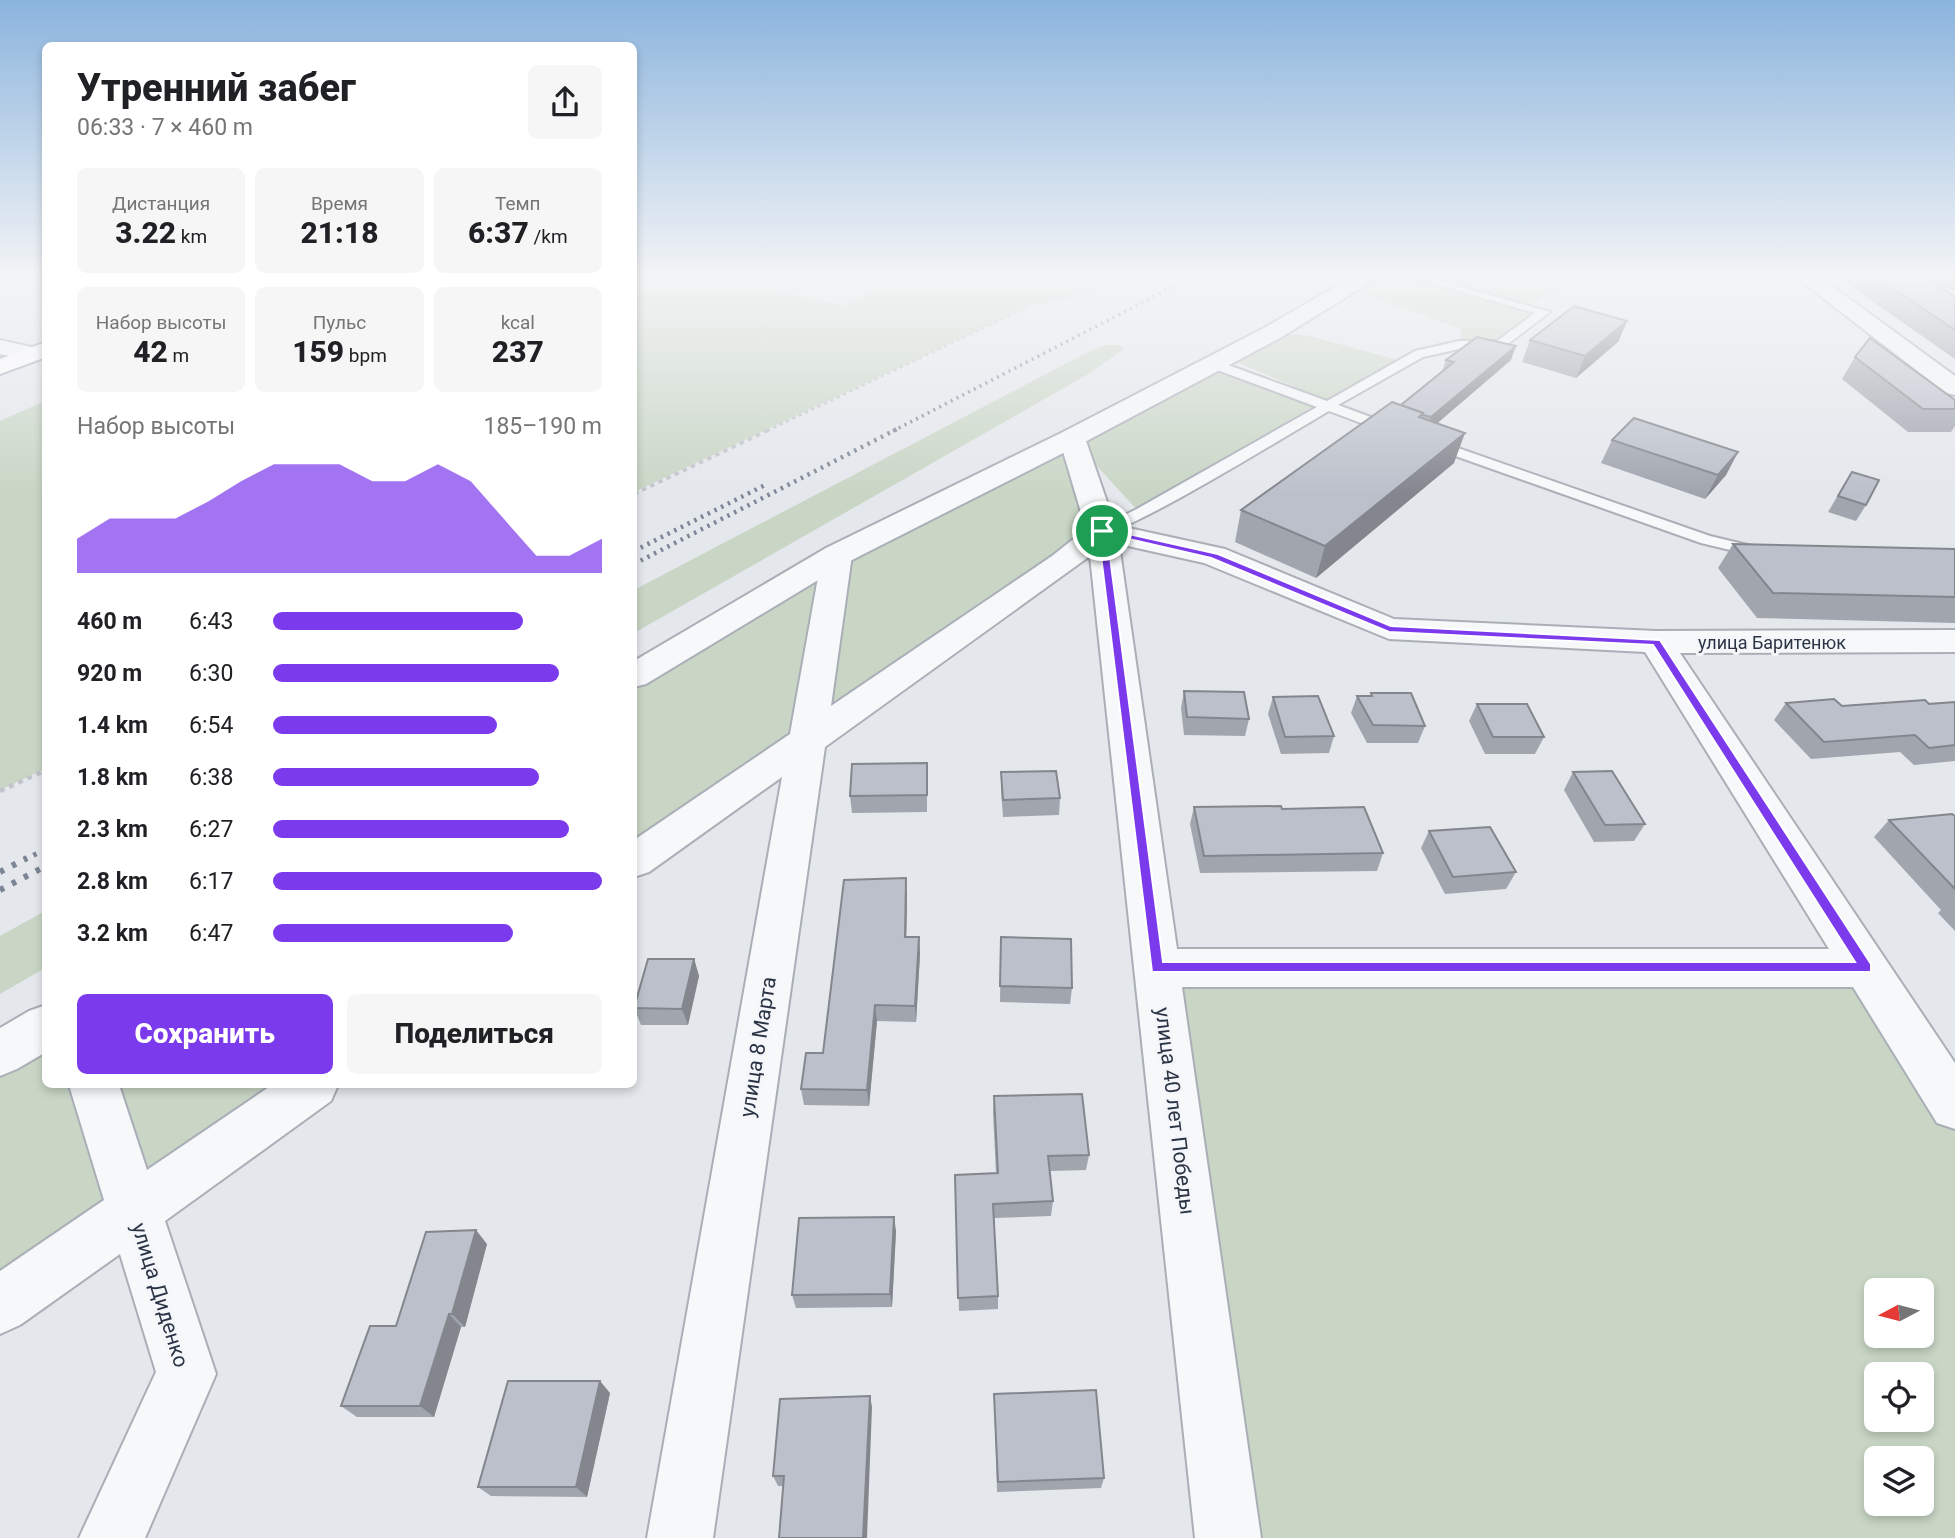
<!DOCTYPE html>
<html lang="ru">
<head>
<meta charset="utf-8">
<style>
  :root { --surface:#fff; --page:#f6f6f6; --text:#202124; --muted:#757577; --accent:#7c3aed }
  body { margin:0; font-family:Roboto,sans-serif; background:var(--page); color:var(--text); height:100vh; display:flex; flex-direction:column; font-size:26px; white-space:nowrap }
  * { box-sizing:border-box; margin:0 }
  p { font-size:23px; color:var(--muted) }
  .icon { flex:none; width:38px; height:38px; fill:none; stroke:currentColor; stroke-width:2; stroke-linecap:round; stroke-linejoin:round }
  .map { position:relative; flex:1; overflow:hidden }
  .panel { position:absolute; left:42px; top:42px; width:595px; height:1046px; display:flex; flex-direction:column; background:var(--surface); border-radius:10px; box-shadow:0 4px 10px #0003 }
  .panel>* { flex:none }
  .needle { width:46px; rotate:263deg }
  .controls { position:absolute; left:1864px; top:1278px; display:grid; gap:14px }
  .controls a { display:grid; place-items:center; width:70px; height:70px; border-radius:10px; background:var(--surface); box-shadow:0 4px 10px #0003; font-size:35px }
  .pin { position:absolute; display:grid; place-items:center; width:60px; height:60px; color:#fff; margin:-30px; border:4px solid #fff; border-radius:50%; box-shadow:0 2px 7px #0007 }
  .round { display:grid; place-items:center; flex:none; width:74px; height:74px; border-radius:10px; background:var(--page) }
  .overview { display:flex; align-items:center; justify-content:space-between; height:119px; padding:0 35px }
  h1 { font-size:38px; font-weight:800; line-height:52px }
  .figures { display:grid; grid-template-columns:repeat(3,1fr); gap:10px; height:119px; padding:7px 35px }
  .figures div { display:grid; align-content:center; border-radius:10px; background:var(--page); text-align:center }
  .figures b { font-size:30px; font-weight:800 }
  .figures small { font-size:19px; font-weight:400 }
  .figures p { font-size:19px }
  .chart { height:196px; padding:14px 35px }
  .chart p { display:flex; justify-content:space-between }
  .chart svg { width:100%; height:126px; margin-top:7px; fill:var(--accent); opacity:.7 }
  .button { display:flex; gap:14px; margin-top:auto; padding:14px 35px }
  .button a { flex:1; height:80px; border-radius:10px; background:var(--accent); color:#fff; font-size:28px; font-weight:800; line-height:80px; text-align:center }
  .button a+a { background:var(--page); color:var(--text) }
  ul { padding:0 35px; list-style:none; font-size:23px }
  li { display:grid; grid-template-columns:112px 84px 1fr; align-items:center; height:52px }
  li i { height:18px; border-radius:9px; background:var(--accent) }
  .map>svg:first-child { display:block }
  .green { fill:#c9d6c5; fill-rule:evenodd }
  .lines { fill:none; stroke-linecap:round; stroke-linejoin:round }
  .service-casing { stroke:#a9aeb7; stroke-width:4 }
  .minor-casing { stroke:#a9aeb7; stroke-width:4 }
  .tertiary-casing { stroke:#a9aeb7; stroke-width:4 }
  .primary-casing { stroke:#a3abb8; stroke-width:4 }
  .path-far2 { stroke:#c2c5cb; stroke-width:2.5; stroke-dasharray:3.5 3.5; stroke-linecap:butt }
  .path-far1 { stroke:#c2c5cb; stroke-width:3.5; stroke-dasharray:4.5 4.5; stroke-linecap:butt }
  .path { stroke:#c2c5cb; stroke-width:4.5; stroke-dasharray:5 5; stroke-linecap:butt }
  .service { fill:#f7f8fa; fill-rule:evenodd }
  .minor { fill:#f7f8fa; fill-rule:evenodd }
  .tertiary { fill:#f7f8fa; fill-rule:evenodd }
  .primary { fill:#fff; fill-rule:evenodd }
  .rail-far3 { stroke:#7d8696; stroke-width:3.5; stroke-dasharray:2 4.5; stroke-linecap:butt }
  .rail-far2 { stroke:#7d8696; stroke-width:4.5; stroke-dasharray:2.5 5; stroke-linecap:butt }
  .rail-far1 { stroke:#7d8696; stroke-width:5; stroke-dasharray:3.5 7; stroke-linecap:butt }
  .rail { stroke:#7d8696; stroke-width:6; stroke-dasharray:4.5 9; stroke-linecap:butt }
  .wall { fill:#a1a5ae }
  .shaded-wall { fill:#83868d }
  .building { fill:#bbc0ca; stroke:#83868d; stroke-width:2 }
  .route { fill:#7c3aed; stroke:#fff; stroke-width:2; fill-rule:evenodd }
  .labels { text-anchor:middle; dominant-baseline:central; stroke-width:6; stroke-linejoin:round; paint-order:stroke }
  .street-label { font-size:18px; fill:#2b3445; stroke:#f4f6f9 }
  .near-street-label { font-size:21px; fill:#2b3445; stroke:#f4f6f9 }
</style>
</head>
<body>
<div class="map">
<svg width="1955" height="1538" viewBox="0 0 1955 1538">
  <rect width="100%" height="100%" fill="#e4e7ec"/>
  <g class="green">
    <polygon points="634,278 715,278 843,305 904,278 1123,278 1070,297 1034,304 634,492"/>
    <polygon points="1367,278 1565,278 1570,281 1526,307 1544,312 1500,345 1459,345 1462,329 1349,289"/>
    <polygon points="1272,333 1306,335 1405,362 1331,403 1226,357"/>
    <polygon points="1106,345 1119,345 1124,349 1085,376 634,633 634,590 1090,351"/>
    <polygon points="1205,368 1319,409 1140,513 1073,440 1102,531 634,861 634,676 837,555"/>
    <polygon points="45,401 45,769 0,790 0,421"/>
    <polygon points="45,911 45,968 0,994 0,936"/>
    <path d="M1157,968H1866L1955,1106V1538H1228ZM1876,1290H1922V1335H1876ZM1876,1374H1922V1419H1876ZM1876,1458H1922V1503H1876Z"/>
    <polygon points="45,1026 46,1085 313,1085 0,1305 0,1054"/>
  </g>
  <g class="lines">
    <g class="service-casing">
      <g id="service">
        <path d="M1413,278H1431L1550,312L1504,347L1459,349L1423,357L1338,405L1395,426V432H1385L1329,411C1297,429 1119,540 1097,534L1094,531L1097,528L1135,510L1317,407L1209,367V361H1217L1327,401L1415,351L1459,341H1497L1535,313Z"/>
        <polygon points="1435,440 1710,536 1760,548 1763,551 1755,556 1701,543 1430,447 1430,441"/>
      </g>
    </g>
    <g class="minor-casing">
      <g id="minor">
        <polygon points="1797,278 1821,278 1955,376 1955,395 1946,393"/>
        <polygon points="0,340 40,349 44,354 40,359 32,361 0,354"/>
        <path d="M1072,430L1081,432L1085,438L1115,525L1225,549L1394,619L1656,631L1955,630V652L1680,653L1955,1063V1129L1937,1123L1853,987H1182L1261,1538H1195L1090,556L825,747L713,1538H647L782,777L649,872L634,877V840L790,734L822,555L826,548L837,546L848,548L852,555L831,706L1052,556L1086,529L1059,438L1063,432ZM1119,544L1204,563L1389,639L1645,652L1829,949H1177Z"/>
        <polygon points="69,1085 119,1085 147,1170 272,1085 338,1085 331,1101 165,1221 216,1374 145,1538 79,1538 156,1372 120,1254 20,1325 0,1334 0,1271 104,1200"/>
      </g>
    </g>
    <g class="tertiary-casing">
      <g id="tertiary">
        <polygon points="1351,278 1377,278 1280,338 1081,444 848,562 646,684 634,687 634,661 826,548 1063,432 1264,328"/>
        <polygon points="46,1005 46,1052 17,1069 0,1076 0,1028 29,1011"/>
      </g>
    </g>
    <g class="primary-casing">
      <polygon id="primary" points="46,342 46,357 0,374 0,359"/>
    </g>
    <polyline class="path-far2" points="767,431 1034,304 1069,297 1126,278"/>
    <polyline class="path-far1" points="634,494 771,429"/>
    <polyline class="path" points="0,791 46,770"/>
    <use href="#service" class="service"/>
    <use href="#minor" class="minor"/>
    <use href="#tertiary" class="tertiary"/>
    <use href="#primary" class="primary"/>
    <polyline class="rail-far3" points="893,431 1190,278"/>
    <g class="rail-far2">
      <polyline points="634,551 767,484"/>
      <polyline points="634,564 897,429"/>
    </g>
    <polyline class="rail-far1" points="24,860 46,849"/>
    <g class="rail">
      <polyline points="0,872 27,858"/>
      <polyline points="0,890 46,866"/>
    </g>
  </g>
  <g class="wall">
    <polygon points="1839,278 1955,278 1955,290 1944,290 1955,297 1955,359"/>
    <polygon points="1627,321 1618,342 1576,378 1522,362 1530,340"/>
    <polygon points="1855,357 1955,400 1955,426 1951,432 1908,432 1842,379"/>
    <polygon points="1446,360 1511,360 1437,423 1454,463 1316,578 1235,542 1241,510 1401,405 1442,372"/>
    <polygon points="1612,440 1738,452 1726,475 1705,499 1601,463"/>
    <polygon points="1852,472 1866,505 1856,521 1828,512"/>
    <polygon points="1733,544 1955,549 1955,623 1757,618 1718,568"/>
    <polygon points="1184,691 1249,719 1245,736 1184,735 1181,708"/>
    <polygon points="1371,693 1425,726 1418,743 1367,743 1351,713 1357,696 1370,696"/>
    <polygon points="1273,697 1334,736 1329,753 1281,754 1268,714"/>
    <polygon points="1955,702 1955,761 1914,765 1900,752 1811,759 1774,720 1786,703 1842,706"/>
    <polygon points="1477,704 1544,737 1535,754 1485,754 1469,721"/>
    <polygon points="927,763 927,812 852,813 850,796"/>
    <polygon points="1001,772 1060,798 1059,815 1003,817 1001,789"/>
    <polygon points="1573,772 1645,824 1634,841 1594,842 1564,790"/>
    <polygon points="1194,807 1282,809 1383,853 1377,871 1200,873 1190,824"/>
    <polygon points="1955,816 1955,931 1938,913 1941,910 1874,837 1889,820"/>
    <polygon points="1429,831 1516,872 1506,889 1445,894 1421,848"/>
    <polygon points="907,895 906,937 919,937 920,954 916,1022 877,1021 869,1106 804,1105 801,1089 823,1053"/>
    <polygon points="1001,937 1072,988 1070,1004 1000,1002"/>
    <polygon points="694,959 699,976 688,1025 641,1025 634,1008"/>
    <polygon points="994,1096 1089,1155 1086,1170 1050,1171 1053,1201 1051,1216 994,1218 998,1296 998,1309 959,1311 955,1175 996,1173 993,1112"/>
    <polygon points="896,1231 892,1307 796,1308 792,1295"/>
    <polygon points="487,1244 465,1327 461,1327 434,1417 357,1417 341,1406 396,1326"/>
    <polygon points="610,1393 587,1497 491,1496 478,1487"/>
    <polygon points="994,1394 1104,1478 1101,1488 997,1492"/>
    <polygon points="872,1407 784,1486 778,1486 773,1476"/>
  </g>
  <g class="shaded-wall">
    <polygon points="1627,321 1618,342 1576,378 1585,356"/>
    <polygon points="1516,346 1511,360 1426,433 1431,417"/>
    <polygon points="1465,433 1454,463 1316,578 1325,546"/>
    <polygon points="1738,452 1726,475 1705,499 1718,475"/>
    <polygon points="906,878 907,895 906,954 905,937"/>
    <polygon points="919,937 920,954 916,1022 915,1006"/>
    <polygon points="694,959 699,976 688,1025 682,1009"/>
    <polygon points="875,1005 877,1021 869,1106 867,1090"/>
    <polygon points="894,1217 896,1231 892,1307 890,1294"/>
    <polygon points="476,1230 487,1244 465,1327 452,1314"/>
    <polygon points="449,1314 461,1327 434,1417 420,1406"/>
    <polygon points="600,1381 610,1393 587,1497 576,1487"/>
    <polygon points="870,1396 872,1407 867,1538 863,1538"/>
  </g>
  <g class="building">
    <polygon points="1878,278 1926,278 1955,297 1955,330"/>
    <polygon points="1574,306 1627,321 1585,356 1530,340"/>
    <polygon points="1477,337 1516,346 1431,417 1423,415 1423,413 1401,405 1454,362 1446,360"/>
    <polygon points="1870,338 1955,400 1955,409 1923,409 1855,357"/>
    <polygon points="1392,402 1423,413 1419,417 1465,433 1325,546 1241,510"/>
    <polygon points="1634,418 1738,452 1718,475 1612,440"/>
    <polygon points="1852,472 1879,480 1866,505 1838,496"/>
    <polygon points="1733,544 1955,549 1955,597 1773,593"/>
    <polygon points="1184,691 1244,692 1249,719 1187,717"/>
    <polygon points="1371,693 1411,693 1425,726 1373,725 1357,696 1372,696"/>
    <polygon points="1318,696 1334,736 1285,737 1273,697"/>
    <polygon points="1834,699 1842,706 1925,700 1929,704 1955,702 1955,745 1929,748 1915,735 1824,742 1786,703"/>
    <polygon points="1477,704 1527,704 1544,737 1493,737"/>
    <polygon points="927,763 927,795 850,796 852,764"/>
    <polygon points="1056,771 1060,798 1003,800 1001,772"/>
    <polygon points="1612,771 1645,824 1605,825 1573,772"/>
    <polygon points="1281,806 1282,809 1364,807 1383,853 1204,856 1194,807"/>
    <polygon points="1952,814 1955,816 1955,889 1889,820"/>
    <polygon points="1490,827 1516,872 1453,877 1429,831"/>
    <polygon points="906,878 905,937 919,937 915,1006 875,1005 867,1090 801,1089 806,1053 823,1053 844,880"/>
    <polygon points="1001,937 1071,939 1072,988 1000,986"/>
    <polygon points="648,959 694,959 682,1009 634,1008"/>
    <polygon points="1082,1094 1089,1155 1048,1156 1053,1201 993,1204 998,1296 958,1298 955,1175 998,1173 994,1096"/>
    <polygon points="894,1217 890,1294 792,1295 799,1218"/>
    <polygon points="476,1230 452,1314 449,1314 420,1406 341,1406 370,1326 396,1326 426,1232"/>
    <polygon points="508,1381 600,1381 576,1487 478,1487"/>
    <polygon points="1096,1390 1104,1478 998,1482 994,1394"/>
    <polygon points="870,1396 863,1538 779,1538 784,1476 773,1476 780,1399"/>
  </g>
  <linearGradient id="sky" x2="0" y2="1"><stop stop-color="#8bb4dd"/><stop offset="0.56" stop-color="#f3f4f6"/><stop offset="1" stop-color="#f3f4f6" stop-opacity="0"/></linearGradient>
  <rect width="1955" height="494" fill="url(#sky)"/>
  <path class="route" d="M1102,528L1218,554L1391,626L1660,640L1871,964V972H1152L1098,531ZM1107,534L1211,558L1389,632L1653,645L1855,962H1163Z"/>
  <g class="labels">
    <g class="street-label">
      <text x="1772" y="642">улица Баритенюк</text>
    </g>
    <g class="near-street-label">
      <text transform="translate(758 1047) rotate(-81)">улица 8 Марта</text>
      <text transform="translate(1175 1111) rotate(83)">улица 40 лет Победы</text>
      <text transform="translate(160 1295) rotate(73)">улица Диденко</text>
    </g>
  </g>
</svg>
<div class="controls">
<a><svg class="needle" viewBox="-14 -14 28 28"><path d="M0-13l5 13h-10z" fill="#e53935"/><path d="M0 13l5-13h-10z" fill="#757577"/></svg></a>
<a><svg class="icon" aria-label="locate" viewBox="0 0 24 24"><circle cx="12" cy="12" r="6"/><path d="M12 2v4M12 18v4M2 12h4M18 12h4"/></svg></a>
<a><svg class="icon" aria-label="layers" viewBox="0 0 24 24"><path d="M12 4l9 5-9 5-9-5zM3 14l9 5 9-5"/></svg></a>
</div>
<div class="pin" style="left:1102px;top:531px;background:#1e9e55"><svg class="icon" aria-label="arrive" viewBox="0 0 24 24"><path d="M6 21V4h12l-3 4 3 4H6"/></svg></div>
<section class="panel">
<div class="overview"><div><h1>Утренний забег</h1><p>06:33 · 7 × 460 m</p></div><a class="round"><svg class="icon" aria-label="share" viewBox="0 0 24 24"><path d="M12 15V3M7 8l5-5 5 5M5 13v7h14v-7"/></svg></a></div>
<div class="figures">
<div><p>Дистанция</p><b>3.22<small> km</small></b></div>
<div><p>Время</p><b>21:18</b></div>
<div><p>Темп</p><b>6:37<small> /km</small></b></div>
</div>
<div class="figures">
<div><p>Набор высоты</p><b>42<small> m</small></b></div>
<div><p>Пульс</p><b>159<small> bpm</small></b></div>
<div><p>kcal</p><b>237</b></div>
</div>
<div class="chart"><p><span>Набор высоты</span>185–190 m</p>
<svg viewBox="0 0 160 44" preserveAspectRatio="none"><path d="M0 44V32L10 25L20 25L30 25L40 19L50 12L60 6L70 6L80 6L90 12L100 12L110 6L120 12L130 25L140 38L150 38L160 32V44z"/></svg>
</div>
<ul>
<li><b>460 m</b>6:43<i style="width:76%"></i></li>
<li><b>920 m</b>6:30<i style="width:87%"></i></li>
<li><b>1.4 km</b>6:54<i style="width:68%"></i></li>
<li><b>1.8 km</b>6:38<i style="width:81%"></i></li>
<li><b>2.3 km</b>6:27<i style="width:90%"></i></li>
<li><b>2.8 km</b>6:17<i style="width:100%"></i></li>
<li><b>3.2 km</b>6:47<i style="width:73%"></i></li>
</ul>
<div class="button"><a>Сохранить</a><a>Поделиться</a></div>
</section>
</div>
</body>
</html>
